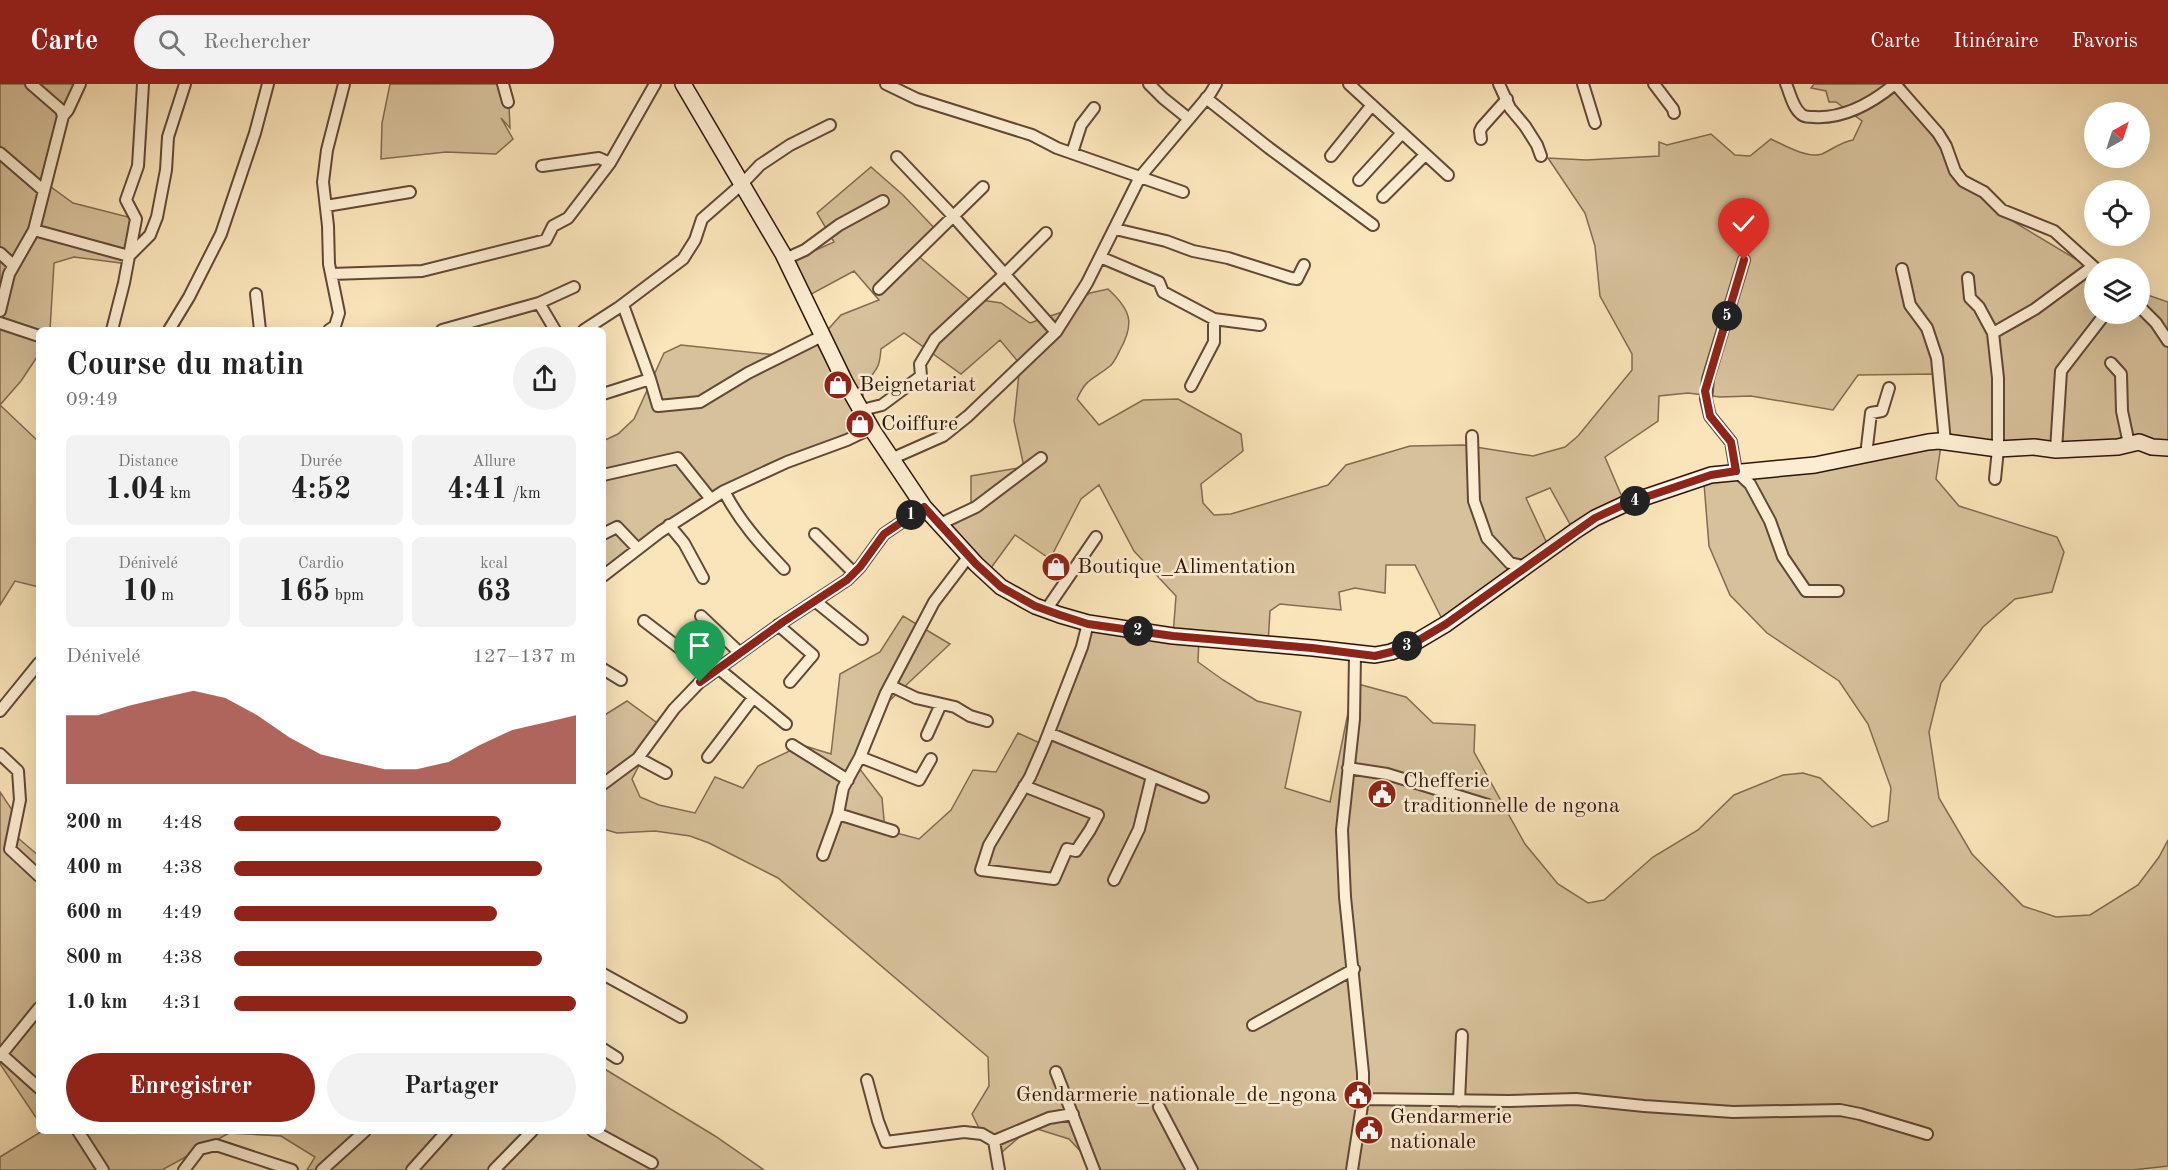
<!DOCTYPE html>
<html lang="fr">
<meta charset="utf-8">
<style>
body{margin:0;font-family:"Old Standard TT",serif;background:#f2f2f2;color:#222;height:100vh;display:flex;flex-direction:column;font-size:22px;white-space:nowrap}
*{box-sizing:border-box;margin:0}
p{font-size:20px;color:#767676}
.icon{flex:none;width:33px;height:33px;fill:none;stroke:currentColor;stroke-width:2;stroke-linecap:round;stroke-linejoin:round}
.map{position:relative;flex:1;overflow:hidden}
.sheet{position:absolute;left:36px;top:243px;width:570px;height:807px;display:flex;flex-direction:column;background:#fff;border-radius:9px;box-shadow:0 6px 24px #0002}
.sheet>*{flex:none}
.needle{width:39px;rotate:39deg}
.tools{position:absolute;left:2084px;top:18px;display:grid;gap:12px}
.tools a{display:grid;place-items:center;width:66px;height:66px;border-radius:50%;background:#fff;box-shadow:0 6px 24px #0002;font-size:30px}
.pin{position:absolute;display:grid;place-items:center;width:51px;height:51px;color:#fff;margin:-62px -26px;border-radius:50% 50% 50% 0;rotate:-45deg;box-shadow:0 0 6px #0007}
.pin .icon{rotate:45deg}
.km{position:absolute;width:30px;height:30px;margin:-15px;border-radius:50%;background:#222;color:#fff;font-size:16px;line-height:30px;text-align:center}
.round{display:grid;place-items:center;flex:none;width:63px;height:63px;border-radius:32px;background:#f2f2f2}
.summary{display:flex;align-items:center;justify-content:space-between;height:102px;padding:0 30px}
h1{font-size:33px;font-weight:800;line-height:45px}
.stats{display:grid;grid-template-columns:repeat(3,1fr);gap:9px;height:102px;padding:6px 30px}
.stats div{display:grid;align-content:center;border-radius:9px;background:#f2f2f2;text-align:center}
.stats b{font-size:30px;font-weight:800}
.stats small{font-size:16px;font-weight:400}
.stats p{font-size:16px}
.chart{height:168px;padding:12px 30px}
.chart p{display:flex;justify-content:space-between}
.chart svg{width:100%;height:108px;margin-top:6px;fill:#8f2418;opacity:.7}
.button{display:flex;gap:12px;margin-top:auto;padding:12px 30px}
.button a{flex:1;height:69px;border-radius:36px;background:#8f2418;color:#fff;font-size:24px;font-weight:800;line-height:69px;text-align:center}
.button a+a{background:#f2f2f2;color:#222}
ul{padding:0 30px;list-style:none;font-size:20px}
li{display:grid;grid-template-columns:96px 72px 1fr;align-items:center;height:45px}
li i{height:15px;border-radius:8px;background:#8f2418}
header{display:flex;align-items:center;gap:36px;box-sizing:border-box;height:84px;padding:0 30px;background:#8f2418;color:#fff}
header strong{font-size:28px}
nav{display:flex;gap:33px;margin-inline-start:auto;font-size:21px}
.search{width:420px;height:54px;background:#f2f2f2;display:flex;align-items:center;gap:15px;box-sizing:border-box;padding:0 21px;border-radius:33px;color:#767676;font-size:22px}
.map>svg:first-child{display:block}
</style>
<header>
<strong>Carte</strong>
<div class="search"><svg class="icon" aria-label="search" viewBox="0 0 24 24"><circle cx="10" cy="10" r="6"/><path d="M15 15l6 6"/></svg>Rechercher</div>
<nav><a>Carte</a><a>Itinéraire</a><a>Favoris</a></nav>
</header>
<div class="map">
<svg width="2168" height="1086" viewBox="0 0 2168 1086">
<rect width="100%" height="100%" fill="#fae4b9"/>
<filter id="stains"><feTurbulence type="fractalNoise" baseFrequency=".00333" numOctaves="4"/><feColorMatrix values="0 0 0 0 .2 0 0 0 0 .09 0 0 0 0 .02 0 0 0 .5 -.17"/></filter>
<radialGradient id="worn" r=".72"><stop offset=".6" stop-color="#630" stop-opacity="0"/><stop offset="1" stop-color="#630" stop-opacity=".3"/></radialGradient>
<!-- green -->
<path fill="#d7c19b" stroke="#826b52" stroke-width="1.5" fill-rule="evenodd" d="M0 0H81L68 26 47 100 73 119 136 135 128 180 74 173 54 179 50 246H39V270L21 297 0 321 39 358V503L15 497 0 521Z
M390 0H508L510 44 501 34 513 55 496 70 446 68 381 75 382 39Z
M1814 0H1904L1952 78 2014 138 2094 186V230H2139V208L2168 218V368L2155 365 1942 355 1936 395 1959 422 2057 453 2064 468 2052 508 2015 515 1983 543 1941 599 1929 648 1939 714 1972 770 2023 822 2056 833 2090 831 2138 801 2159 773 2168 756V1082L2133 1086H1098L1069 1055 1031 1043 1002 1068 985 1056 972 1030 989 1002 988 973 778 794 709 759 690 752 655 747 617 749 603 745V632L627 617 660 641 632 695 640 713 659 721 695 729 715 693 743 704 758 682 802 661 831 670 840 590 880 568 903 532 950 560 886 620 859 684 882 714 885 746 919 755 951 726 973 686 996 688 1018 649 1044 661 1088 539 1173 552 1176 512 1134 467 1099 401 1081 415 1050 475 1015 451 988 488 940 440 971 419V392L1024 383 1014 337 1020 280 1000 256 961 290 904 249 881 265C879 288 876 283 866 300 858 315 867 334 873 347L722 405 603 495V357L618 350 634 335 664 269 681 261 777 271 822 252 841 231 879 216 854 187 804 214 787 179 834 158 817 129 871 83 903 111 939 149 917 171 968 214 1001 219 1030 239 1062 228 1090 209 1108 205C1131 226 1135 239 1120 266 1117 272 1114 279 1110 282 1093 296 1087 293 1077 315L1099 341 1143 316 1178 315 1241 350 1243 367 1201 400 1203 419 1214 431 1231 430 1328 401 1346 381 1410 362 1463 361 1533 372 1565 363 1578 352 1632 286V270L1600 212 1595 162 1585 129 1548 74 1586 76 1659 72V58L1667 61 1711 50 1735 71 1750 72 1771 55C1784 61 1807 75 1822 70 1833 65 1841 58 1853 56L1862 37 1836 18H1829L1826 7 1811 4ZM1936 290 1941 355 1807 380 1703 387 1709 462 1730 511 1767 549 1839 597 1868 640 1891 704 1888 737 1872 743 1820 694 1803 689 1783 691 1734 711 1698 746 1653 773 1604 816 1588 819 1558 800 1525 760 1474 668 1475 641 1433 639 1406 613 1354 599 1330 718 1285 704 1301 628 1257 617 1223 596 1198 578 1199 555 1268 560 1270 527 1280 520 1341 526 1339 508 1355 504 1385 509 1386 481H1415L1444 539 1551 468 1526 414 1550 404 1576 451 1625 420 1605 373 1658 337 1659 312 1688 309 1720 313 1751 312 1833 326 1858 291Z
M0 708 16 732 18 754 39 772V1038L0 980Z
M603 984 715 1052 764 1086H307L315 1073 281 1052 229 1049 162 1086H0V1073L42 1047H603Z"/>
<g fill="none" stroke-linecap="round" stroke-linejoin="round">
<!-- street casing -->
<g stroke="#604936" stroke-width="14">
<path id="street" d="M503 0 508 18
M886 0 917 15 1032 51 1057 64 1140 93 1210 10 1216 0
M1149 0 1163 14 1189 35
M1349 0 1448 91
M1499 0 1510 24 1525 42 1537 61 1541 72
M1583 0 1595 39
M1654 0 1673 25 1674 29
M1786 0C1790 9 1793 24 1801 30 1804 33 1809 33 1814 33 1845 35 1872 19 1895 0
M1895 0 1938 49 1946 62 1955 87 1963 97 1984 108 2002 126 2054 147 2095 184
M1206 14 1269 64 1373 141
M63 32 68 26 80 0
M1481 55 1480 47 1482 43 1507 15
M0 69 43 106
M1072 69 1081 41 1094 24
M1331 72 1372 21
M897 73 953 132 1056 248
M542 82 599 74 610 79
M1359 96 1402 49
M1383 113 1425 71
M326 122 410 108
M1115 145 1166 157 1193 167 1228 174 1291 194 1297 195 1304 181
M34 146 129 172 150 151 157 133 166 86 168 53 185 0
M0 169 13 181
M1100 173 1159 198 1163 208 1214 235 1260 241
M785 175 805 166 839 141 883 117
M1744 176 1708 295 1706 315 1710 332 1731 358 1736 387 1750 400 1770 437 1783 473 1806 507H1838
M1902 185 1910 221 1927 244 1937 274 1945 358
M331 190 422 187 546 156 553 142 568 134 610 79 655 0
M1968 194 1970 214 1979 223 1993 249 1998 294V365L1995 395
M879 205 983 103
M256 210 260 246
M539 219 555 246
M623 221 650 295
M2139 222 2156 239 2168 257
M0 227 9 190 34 146 63 32 61 26 31 0
M0 239 39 252
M112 246 124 199 136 135 126 116 138 82 143 0
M169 246 189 213 221 150 255 49 268 0
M329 246 335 242 339 229 329 180 328 142 323 98 327 66 344 0
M442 246 539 219 574 203
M584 246 618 224 683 175 695 156 702 135 742 100 760 81 790 61 830 41
M1993 249 2035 225 2092 183
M2111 279 2121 290 2122 327 2129 360
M1191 302 1214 258V235
M603 310 650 295 658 322 700 318 748 289 822 252
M862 326 882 321 921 292 920 280 935 255 1005 190 1046 149
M1472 352 1474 417 1487 454 1510 479 1527 483
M2056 366 2061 287 2105 230
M1866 371 1871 329 1882 327 1889 304
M891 375 943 352 968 332 1056 248 1087 199 1140 93 1183 108
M603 391 678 374 710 414
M724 407C739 437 761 461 784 485
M940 440 976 423 1041 374
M669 441 684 459 703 494
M603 450 617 443 638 465
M815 450 854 489
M603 492 660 448 724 407 787 378 847 356 872 344
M815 517 862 555
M1046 526 1096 453
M701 532 740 569
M644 537 712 589
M778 541 813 571 790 598
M603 585 621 596
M719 585 786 640
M891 602 916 614 955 623 970 632 987 637
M0 627 39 579
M1049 649 1203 713
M927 651 941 620
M792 661 848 696
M0 670 18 687 20 716 10 765 39 792
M708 673 753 614
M860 673 919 696 931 675
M638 674 666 689
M1348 684 1387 690 1488 721
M603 700 638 674 674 625 700 598 783 538 847 496 860 483 884 450 924 423
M1024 702 1098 731 1090 746 1076 767 1067 765 1054 795 981 786 989 761 1030 693 1044 661 1082 563 1088 539
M838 730 893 747
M823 771 838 730 843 704 860 673 886 609 934 518 969 472
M1114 796 1139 745 1152 692
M603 890 681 933
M1253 941 1354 885
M603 965 617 974
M0 969 39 1004
M0 972 39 924
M1056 988 1094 1086
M867 996 878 1037 886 1058 964 1048 982 1050 994 1057 999 1086
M1363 1015 1509 1017 1576 1015 1644 1022 1733 1028 1840 1026 1860 1030 1927 1050
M1459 1017 1462 951
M1159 1023 1192 1086
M78 1047 103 1086
M593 1047 652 1079
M994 1057 1049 1034 1073 1030
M184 1086 200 1065 216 1061 292 1086
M322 1086 365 1047
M412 1086 447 1047
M494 1086 532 1047
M1352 1086 1363 1015V989L1345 813 1342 746 1354 635 1355 570"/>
</g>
<!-- secondary casing -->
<g stroke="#2c150a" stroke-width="18">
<path id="secondary" d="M683 0 783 170 845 298 873 347 924 423 976 480 1001 503 1035 522 1060 531 1088 539 1173 552 1313 564 1375 571 1391 568 1414 559 1446 540 1575 447 1595 434 1625 420 1711 391 1815 381 1928 358 1939 357 1998 365 2034 363 2056 366 2118 363 2139 358 2152 363 2168 364"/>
</g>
<!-- street -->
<use href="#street" stroke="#fcedd2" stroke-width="10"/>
<!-- secondary -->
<use href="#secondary" stroke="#fcedd2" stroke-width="15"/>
</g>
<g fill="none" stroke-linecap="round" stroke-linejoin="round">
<!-- route casing -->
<g stroke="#fff" stroke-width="12">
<path id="route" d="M700 598 783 538 847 496 860 483 884 450 924 423 976 480 1001 503 1035 522 1060 531 1088 540 1173 552 1312 564 1375 572 1391 568 1414 559 1446 540 1595 434 1625 420 1711 391 1736 387 1731 358 1710 332 1705 307 1744 176"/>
</g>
<!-- route -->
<use href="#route" stroke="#8f2418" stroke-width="8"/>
</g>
<!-- icons -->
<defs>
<g id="shop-disc" transform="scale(1.5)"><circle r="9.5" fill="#8f2418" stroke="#fcedd2"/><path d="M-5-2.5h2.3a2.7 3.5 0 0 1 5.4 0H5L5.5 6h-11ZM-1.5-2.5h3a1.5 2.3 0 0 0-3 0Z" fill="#fff"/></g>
<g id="civic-disc" transform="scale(1.5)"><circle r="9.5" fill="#8f2418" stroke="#fcedd2"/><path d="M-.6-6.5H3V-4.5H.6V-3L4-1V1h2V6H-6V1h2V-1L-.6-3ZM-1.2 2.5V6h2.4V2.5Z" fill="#fff"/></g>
</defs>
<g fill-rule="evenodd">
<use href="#shop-disc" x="838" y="301"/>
<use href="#shop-disc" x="860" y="340"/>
<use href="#shop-disc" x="1056" y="483"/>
<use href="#civic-disc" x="1382" y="710"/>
<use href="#civic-disc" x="1358" y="1011"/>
<use href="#civic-disc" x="1369" y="1046"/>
</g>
<g text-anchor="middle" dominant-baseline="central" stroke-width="5" stroke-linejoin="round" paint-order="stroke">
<!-- poi labels -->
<g font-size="22" fill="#2c150a" stroke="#fcedd2" text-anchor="start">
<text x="859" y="301">Beignetariat</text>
<text x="881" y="340">Coiffure</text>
<text x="1077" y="483">Boutique_Alimentation</text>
<text x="1403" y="697">Chefferie<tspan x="1403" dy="25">traditionnelle de ngona</tspan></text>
<text x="1337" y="1011" text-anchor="end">Gendarmerie_nationale_de_ngona</text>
<text x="1390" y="1033">Gendarmerie<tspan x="1390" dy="25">nationale</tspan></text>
</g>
</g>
<rect width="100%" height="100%" filter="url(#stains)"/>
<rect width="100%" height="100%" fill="url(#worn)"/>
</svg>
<div class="tools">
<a><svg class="needle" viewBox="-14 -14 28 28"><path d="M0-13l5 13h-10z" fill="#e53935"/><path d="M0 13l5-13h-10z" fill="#767676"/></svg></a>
<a><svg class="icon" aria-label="locate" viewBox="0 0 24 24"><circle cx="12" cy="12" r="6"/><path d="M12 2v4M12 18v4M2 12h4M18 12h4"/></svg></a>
<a><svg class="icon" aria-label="layers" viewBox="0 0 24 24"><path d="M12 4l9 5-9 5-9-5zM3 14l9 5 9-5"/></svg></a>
</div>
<div class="pin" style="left:700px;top:598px;background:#1e9e55"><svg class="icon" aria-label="arrive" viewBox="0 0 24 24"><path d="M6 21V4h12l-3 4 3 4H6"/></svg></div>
<div class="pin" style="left:1744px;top:176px;background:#d93025"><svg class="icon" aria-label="check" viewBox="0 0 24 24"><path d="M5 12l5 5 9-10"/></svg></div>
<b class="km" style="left:911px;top:431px">1</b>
<b class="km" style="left:1138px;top:547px">2</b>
<b class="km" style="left:1407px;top:562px">3</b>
<b class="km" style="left:1635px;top:417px">4</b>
<b class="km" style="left:1727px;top:232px">5</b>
<section class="sheet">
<div class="summary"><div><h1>Course du matin</h1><p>09:49</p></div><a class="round"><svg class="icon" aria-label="share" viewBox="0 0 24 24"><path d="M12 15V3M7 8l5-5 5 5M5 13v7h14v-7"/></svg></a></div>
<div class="stats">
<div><p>Distance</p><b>1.04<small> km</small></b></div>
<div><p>Durée</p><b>4:52</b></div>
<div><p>Allure</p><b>4:41<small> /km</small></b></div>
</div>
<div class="stats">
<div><p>Dénivelé</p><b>10<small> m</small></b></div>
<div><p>Cardio</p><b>165<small> bpm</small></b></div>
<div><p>kcal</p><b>63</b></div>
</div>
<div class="chart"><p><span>Dénivelé</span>127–137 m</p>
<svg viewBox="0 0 160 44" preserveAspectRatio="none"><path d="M0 44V16L10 16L20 12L30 9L40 6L50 9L60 16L70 25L80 32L90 35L100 38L110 38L120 35L130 28L140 22L150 19L160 16V44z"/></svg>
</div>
<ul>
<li><b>200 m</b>4:48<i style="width:78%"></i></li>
<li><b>400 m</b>4:38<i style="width:90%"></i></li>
<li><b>600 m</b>4:49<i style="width:77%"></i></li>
<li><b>800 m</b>4:38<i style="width:90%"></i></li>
<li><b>1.0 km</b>4:31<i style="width:100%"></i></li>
</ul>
<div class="button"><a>Enregistrer</a><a>Partager</a></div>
</section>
</div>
